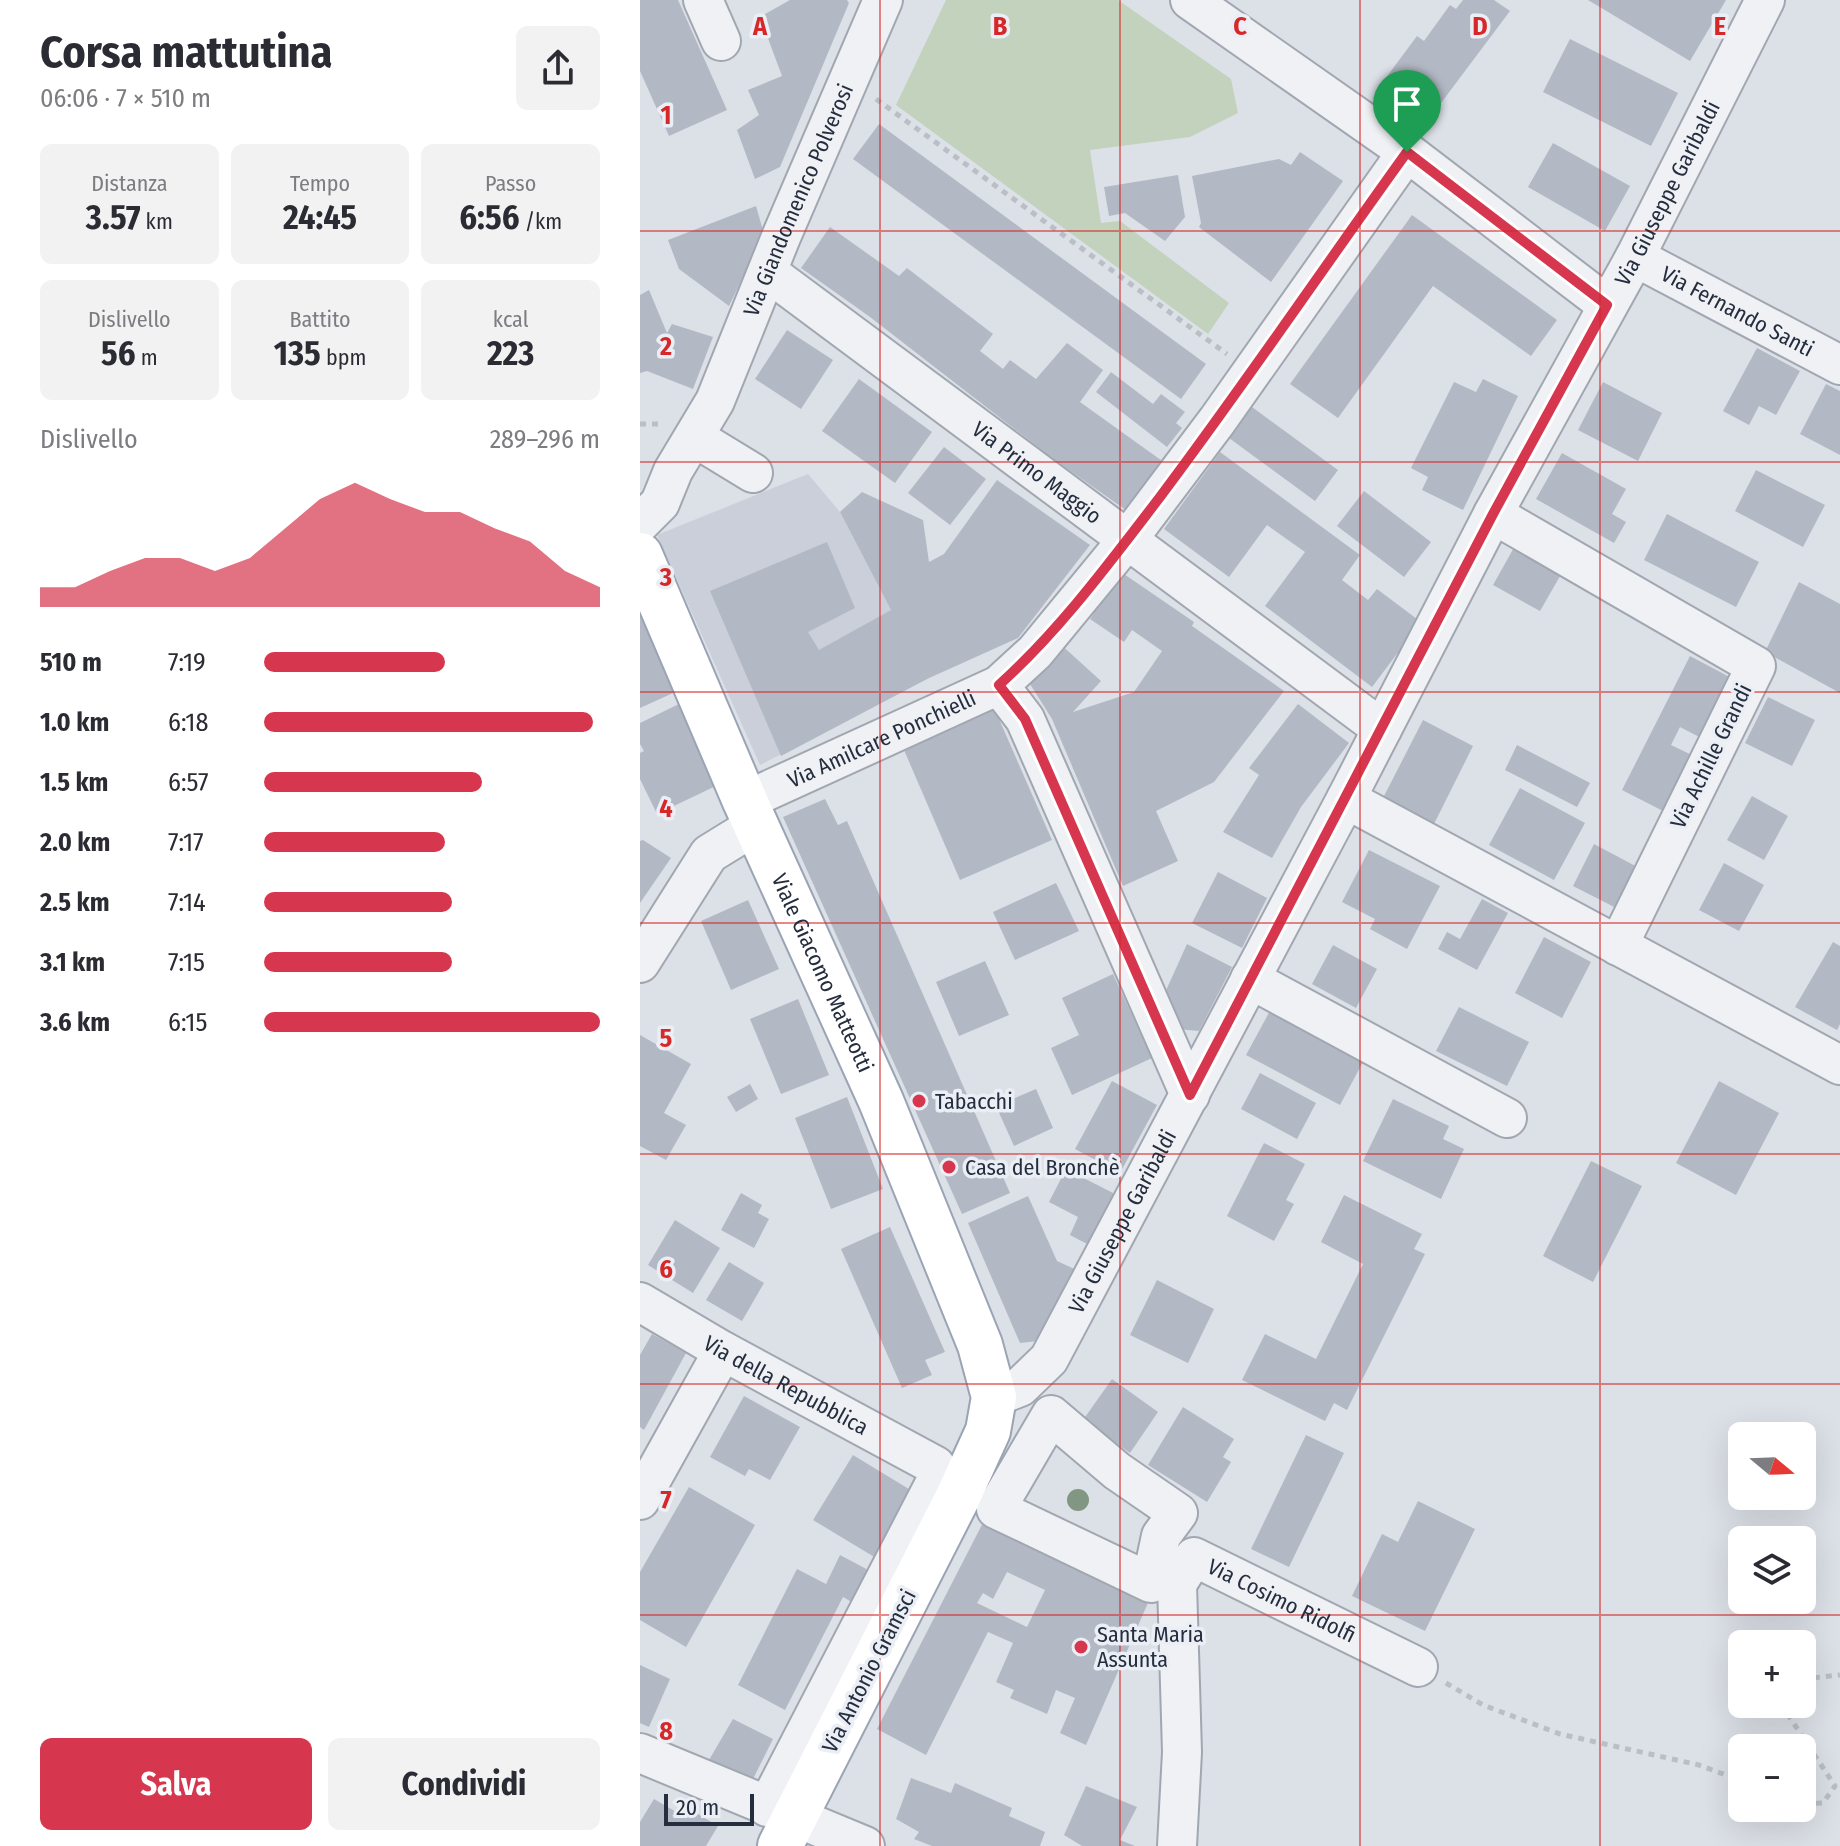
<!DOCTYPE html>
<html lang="it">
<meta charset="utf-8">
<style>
body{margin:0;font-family:"Fira Sans Condensed",sans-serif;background:#f2f2f3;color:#2b2b33;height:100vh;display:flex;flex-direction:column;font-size:30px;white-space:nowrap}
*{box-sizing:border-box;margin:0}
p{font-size:26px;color:#7c7c81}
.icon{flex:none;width:44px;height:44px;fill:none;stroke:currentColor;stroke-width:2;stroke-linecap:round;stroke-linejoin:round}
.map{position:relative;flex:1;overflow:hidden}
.details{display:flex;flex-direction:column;background:#fff;width:640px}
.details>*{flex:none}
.needle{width:52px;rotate:109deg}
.fabs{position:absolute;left:1088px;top:1422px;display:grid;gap:16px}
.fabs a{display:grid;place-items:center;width:88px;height:88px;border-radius:12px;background:#fff;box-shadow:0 8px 32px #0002;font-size:40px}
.scale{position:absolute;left:24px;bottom:20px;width:90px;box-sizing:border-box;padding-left:8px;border:4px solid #252e3e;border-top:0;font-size:22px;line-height:28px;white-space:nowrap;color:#252e3e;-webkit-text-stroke:6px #ebeff5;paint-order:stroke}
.pin{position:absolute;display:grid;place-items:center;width:68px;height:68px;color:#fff;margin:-82px -34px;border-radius:50% 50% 50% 0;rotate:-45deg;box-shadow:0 0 8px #0007}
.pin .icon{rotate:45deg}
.round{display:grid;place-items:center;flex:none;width:84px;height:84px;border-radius:12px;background:#f2f2f3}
.overview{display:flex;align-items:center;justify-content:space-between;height:136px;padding:0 40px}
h1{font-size:44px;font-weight:700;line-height:60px}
.figures{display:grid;grid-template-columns:repeat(3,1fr);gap:12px;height:136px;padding:8px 40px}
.figures div{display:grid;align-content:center;border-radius:12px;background:#f2f2f3;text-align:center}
.figures b{font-size:34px;font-weight:700}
.figures small{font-size:22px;font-weight:400}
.figures p{font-size:22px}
.chart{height:224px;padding:16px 40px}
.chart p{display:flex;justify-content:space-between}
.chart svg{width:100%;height:144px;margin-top:8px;fill:#d6374e;opacity:.7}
.primary-button{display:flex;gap:16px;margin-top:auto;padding:16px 40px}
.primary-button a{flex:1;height:92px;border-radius:12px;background:#d6374e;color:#fff;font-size:32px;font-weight:700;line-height:92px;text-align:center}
.primary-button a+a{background:#f2f2f3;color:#2b2b33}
ul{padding:0 40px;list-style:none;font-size:26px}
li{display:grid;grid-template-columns:128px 96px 1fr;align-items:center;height:60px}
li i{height:20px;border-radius:10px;background:#d6374e}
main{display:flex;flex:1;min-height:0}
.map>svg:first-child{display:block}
</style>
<main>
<section class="details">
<div class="overview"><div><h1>Corsa mattutina</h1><p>06:06 · 7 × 510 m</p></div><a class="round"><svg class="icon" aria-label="share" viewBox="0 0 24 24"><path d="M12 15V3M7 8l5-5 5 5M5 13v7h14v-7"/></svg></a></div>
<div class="figures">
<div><p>Distanza</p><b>3.57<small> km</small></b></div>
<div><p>Tempo</p><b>24:45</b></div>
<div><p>Passo</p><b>6:56<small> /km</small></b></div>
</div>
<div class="figures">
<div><p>Dislivello</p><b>56<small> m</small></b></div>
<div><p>Battito</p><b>135<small> bpm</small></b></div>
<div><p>kcal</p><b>223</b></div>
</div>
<div class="chart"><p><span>Dislivello</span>289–296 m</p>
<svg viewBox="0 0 160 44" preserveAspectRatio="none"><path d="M0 44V38L10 38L20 33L30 29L40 29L50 33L60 29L70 20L80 11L90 6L100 11L110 15L120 15L130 20L140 24L150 33L160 38V44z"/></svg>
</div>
<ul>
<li><b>510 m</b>7:19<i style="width:54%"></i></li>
<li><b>1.0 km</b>6:18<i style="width:98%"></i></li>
<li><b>1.5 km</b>6:57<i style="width:65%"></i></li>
<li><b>2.0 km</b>7:17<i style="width:54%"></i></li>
<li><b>2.5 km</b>7:14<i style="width:56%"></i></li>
<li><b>3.1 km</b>7:15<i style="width:56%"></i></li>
<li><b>3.6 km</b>6:15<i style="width:100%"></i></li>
</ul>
<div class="primary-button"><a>Salva</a><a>Condividi</a></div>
</section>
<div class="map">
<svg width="1200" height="1846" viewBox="0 0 1200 1846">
<rect width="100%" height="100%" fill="#dce0e7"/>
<!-- built -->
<path fill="#cacfd9" d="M168 474 200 512 287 679 120 765 17 535Z"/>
<!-- green -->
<path fill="#c2d2bc" d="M306 0H478L591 79 598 113 550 137 450 150 461 223 480 221 589 303 568 334 256 105Z"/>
<!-- building -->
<path fill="#b3b9c4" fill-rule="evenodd" d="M0 0H38L87 110 29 136 0 71Z
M150 0H207L209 3 140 167 115 179 97 130 119 115 108 90 142 76 120 17Z
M823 0H854L870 11 795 111 748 75 777 36 784 41 810 5 816 9Z
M948 0H1086L1050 61Z
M930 39 1038 93 1011 146 903 92Z
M239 124 566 364 541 399 213 159Z
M913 143 990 186 965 231 888 187Z
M660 152 703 181 631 282 559 227 561 223 552 176 639 159 651 165Z
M538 175 545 217 525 241 485 213 469 216 464 187Z
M116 206 124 234 89 306 39 269 28 240Z
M772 215 917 320 891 356 793 286 698 418 650 384Z
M190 227 259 276 267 268 353 334 340 351 363 369 370 360 396 379 427 343 463 370 440 402 525 463 490 513 412 458 230 317 161 268Z
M9 290 27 333 32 324 73 337 53 389 7 371 0 373V295Z
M147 330 193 360 161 409 115 379Z
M1117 348 1160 371 1136 415 1119 406 1109 425 1083 411Z
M471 372 513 404 521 394 545 412 536 423 542 428 527 447 456 392Z
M219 379 292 432 255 483 182 431Z
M843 379 878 396 823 510 782 490 788 477 771 468 814 382 836 392Z
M963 382 1022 413 998 461 938 430Z
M1186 384 1200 391V455L1160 434Z
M612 407 698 470 675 501 589 438Z
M304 447 346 479 310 525 268 493Z
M580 452 720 555 702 580 728 600 737 589 781 622 732 687 625 606 665 552 627 525 589 577 524 529Z
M922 453 986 489 972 514 986 522 974 543 896 499Z
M1116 470 1185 505 1163 547 1095 511Z
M357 480 450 545 378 638 287 679 141 756 70 591 187 542 215 608 168 632 179 650 251 610 200 512 222 492 283 520 289 562 304 554Z
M724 491 791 542 764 577 697 526Z
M1027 514 1119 562 1096 607 1004 560Z
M876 544 923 571 900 611 853 585Z
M481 572 554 622 552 626 644 691 574 782 516 811 538 861 483 886 412 719 385 676 418 642 461 681 433 712 494 692 522 651 492 630 484 642 450 619Z
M0 581 44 688 0 708Z
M1159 582 1200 604V693L1125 652Z
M1050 656 1097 681 1067 741 1040 727 1031 745 1054 756 1025 812 982 790Z
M1128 697 1175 720 1152 766 1105 743Z
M41 703 80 784 17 814 0 779V753L4 751 0 744V723Z
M352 703 412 840 320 880 261 743Z
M658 704 709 743 661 807 632 858 583 832 619 775 609 768Z
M783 720 833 746 793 826 742 800Z
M877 745 950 783 937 807 865 770Z
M880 788 945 823 914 880 849 845Z
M1112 796 1148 816 1124 860 1087 840Z
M185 799 198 825 207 821 370 1193 322 1214 143 817Z
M3 840 31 858 0 903V841Z
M954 844 1001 869 980 910 933 886Z
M729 850 800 886 767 949 730 929 735 919 702 902Z
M1084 863 1124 885 1099 931 1059 910Z
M578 872 627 898 602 948 552 923Z
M416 883 439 931 375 960 353 912Z
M842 899 868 913 837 970 798 949 807 932 820 939Z
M108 900 139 969 91 990 61 921Z
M904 937 951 962 922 1018 875 993Z
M1193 942 1200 946V1024L1197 1030 1155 1007Z
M547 944 592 967 559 1031 536 1029 523 997Z
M693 945 737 969 716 1008 672 984Z
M345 961 369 1015 319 1036 296 982Z
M473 974 512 1058 432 1095 411 1048 439 1035 422 998Z
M158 999 189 1075 141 1094 110 1019Z
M819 1007 889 1042 867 1086 796 1051Z
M631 1009 724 1060 700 1105 606 1055Z
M0 1035 51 1064 24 1113 46 1125 26 1160 0 1146Z
M620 1073 676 1103 657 1139 601 1109Z
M472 1081 517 1105 480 1173 435 1149Z
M1079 1081 1139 1113 1096 1195 1036 1163Z
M110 1084 118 1099 96 1112 87 1097Z
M396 1089 413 1128 374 1146 356 1106Z
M207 1097 243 1189 191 1209 155 1118Z
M753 1099 809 1126 803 1139 824 1149 801 1199 723 1161Z
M624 1143 665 1164 646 1200 654 1204 634 1241 587 1216Z
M951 1161 1002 1186 953 1282 903 1256Z
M426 1169 475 1194 449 1245 430 1235 438 1217 409 1202Z
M101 1193 122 1205 118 1213 129 1219 114 1248 81 1230Z
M704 1195 782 1234 774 1249 785 1254 707 1410 694 1403 685 1421 602 1380 625 1334 676 1359 723 1264 681 1242Z
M388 1196 417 1261 441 1272 407 1340 380 1343 328 1223Z
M35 1220 80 1248 53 1293 8 1265Z
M250 1227 305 1352 285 1360 292 1375 262 1388 201 1249Z
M89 1262 124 1283 102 1321 66 1300Z
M517 1280 574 1309 548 1363 490 1335Z
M12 1334 46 1353 4 1430 0 1427V1355Z
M472 1379 518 1412 490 1453 443 1420Z
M104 1396 160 1427 130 1480 109 1469 105 1476 70 1457Z
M543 1407 594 1439 583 1457 591 1462 567 1502 508 1465Z
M666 1435 704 1453 649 1567 611 1549Z
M213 1455 282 1497 236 1558 173 1520Z
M49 1487 115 1525 46 1647 0 1620V1572Z
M778 1501 835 1529 785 1631 712 1596 742 1534 758 1542Z
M349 1511 514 1589 446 1745 420 1733 435 1698 416 1690 407 1714 370 1698 374 1690 356 1682 373 1643 348 1632 286 1755 237 1729ZM367 1572 405 1590 387 1627 337 1603 343 1593 353 1599Z
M200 1555 232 1572 215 1604 203 1597 145 1710 98 1685 157 1569 186 1584Z
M0 1665 30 1679 9 1727 0 1723Z
M93 1719 133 1739 111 1783 69 1760Z
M271 1778 311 1793 315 1783 372 1808 369 1816 405 1832 400 1846H292L274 1839 279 1832 256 1819Z
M446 1786 497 1807 480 1840 495 1846H442L424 1835Z
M14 1799 38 1813 43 1805 78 1826 66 1846H0V1822Z"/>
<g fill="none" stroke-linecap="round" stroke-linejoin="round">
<!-- minor casing -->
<g stroke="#a1a7b1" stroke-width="42">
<g id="minor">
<path d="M63 0 81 41"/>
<path d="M550 0 767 152 967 305"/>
<path id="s1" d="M995 257 1200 365"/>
<path id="s2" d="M129 273 742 729"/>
<path d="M54 437 113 473"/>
<path d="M853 514 1116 666 978 946"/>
<path id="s3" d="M0 523 20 503 33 471 75 401 141 237 243 0"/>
<path d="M359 685 385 719 550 1095"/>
<path d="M706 799 1200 1065"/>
<path id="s4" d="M105 801 359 685 395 652 488 539 577 421 767 152"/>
<path d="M0 963 69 854 116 825"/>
<path d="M610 979 867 1118"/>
<path id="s5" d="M0 1302 83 1351 296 1466 295 1483 127 1807"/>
<path id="s6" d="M354 1397 380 1387 409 1359 706 799 853 514 995 257 1125 0"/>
<path d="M411 1415 477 1471 538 1513 521 1536 511 1583 356 1509Z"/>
<path d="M0 1500 83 1351"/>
<path d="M0 1753 225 1846"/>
<path id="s7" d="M537 1846 542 1752 537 1584 554 1557 778 1667"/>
</g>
</g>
<!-- major casing -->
<g stroke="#9ba4b4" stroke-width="48">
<g id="major">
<path id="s8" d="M0 555 105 801 241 1101 340 1345 354 1397 348 1431 318 1497 140 1846"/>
</g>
</g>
<!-- path -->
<path stroke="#babec5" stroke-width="5" stroke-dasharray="6 6" stroke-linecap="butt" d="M236 99 587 354
M0 424H22
M1162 1679 1200 1675
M806 1683 843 1705 920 1734 1059 1765 1102 1781
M1141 1704 1195 1786 1183 1803 1162 1804"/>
<!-- minor -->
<use href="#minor" stroke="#eff1f5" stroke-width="38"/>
<!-- major -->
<use href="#major" stroke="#fff" stroke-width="44"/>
</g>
<!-- trees -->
<circle fill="#829783" cx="438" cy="1500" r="11"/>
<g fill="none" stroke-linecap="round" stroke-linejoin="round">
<!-- route casing -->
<g stroke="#fff" stroke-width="16">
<path id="route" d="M767 152 967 305 853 514 550 1095 385 719 359 685C420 630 470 562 520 497 605 384 684 267 767 152Z"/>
</g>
<!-- route -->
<use href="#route" stroke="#d6374e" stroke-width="10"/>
</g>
<!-- grid -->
<path fill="none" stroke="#d62828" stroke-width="2" stroke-opacity="0.55" d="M240 0V1846M480 0V1846M720 0V1846M960 0V1846M0 231H1200M0 462H1200M0 692H1200M0 923H1200M0 1154H1200M0 1384H1200M0 1615H1200"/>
<!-- markers -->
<g fill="#d6374e" stroke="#ebeff5" stroke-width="3">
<circle cx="279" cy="1101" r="8"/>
<circle cx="309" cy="1167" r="8"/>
<circle cx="441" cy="1647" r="8"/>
</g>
<g text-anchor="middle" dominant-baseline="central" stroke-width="7" stroke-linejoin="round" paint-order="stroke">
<!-- street labels -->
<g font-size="22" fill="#252e3e" stroke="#ebeff5">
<text stroke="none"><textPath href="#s6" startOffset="1388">Via Giuseppe Garibaldi</textPath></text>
<text stroke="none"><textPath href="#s3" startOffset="362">Via Giandomenico Polverosi</textPath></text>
<text stroke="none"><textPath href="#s1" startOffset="116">Via Fernando Santi</textPath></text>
<text stroke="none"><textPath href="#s2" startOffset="334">Via Primo Maggio</textPath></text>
<text stroke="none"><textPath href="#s4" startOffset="150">Via Amilcare Ponchielli</textPath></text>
<text transform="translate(1071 756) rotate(-64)">Via Achille Grandi</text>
<text stroke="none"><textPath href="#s8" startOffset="456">Viale Giacomo Matteotti</textPath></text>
<text stroke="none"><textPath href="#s6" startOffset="224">Via Giuseppe Garibaldi</textPath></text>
<text stroke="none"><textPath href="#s5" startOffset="168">Via della Repubblica</textPath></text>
<text stroke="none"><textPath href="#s7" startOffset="392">Via Cosimo Ridolfi</textPath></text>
<text transform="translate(229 1671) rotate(-63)">Via Antonio Gramsci</text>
</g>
<!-- poi labels -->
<g font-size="22" fill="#252e3e" stroke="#ebeff5" text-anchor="start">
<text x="295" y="1101">Tabacchi</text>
<text x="325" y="1167">Casa del Bronchè</text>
<text x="457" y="1634">Santa Maria<tspan x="457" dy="25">Assunta</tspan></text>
</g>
</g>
<g font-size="26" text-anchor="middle" font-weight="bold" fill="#d62828" stroke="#ebeff5" stroke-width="7" stroke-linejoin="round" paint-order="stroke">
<text x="120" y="35">A</text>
<text x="360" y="35">B</text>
<text x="600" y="35">C</text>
<text x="840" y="35">D</text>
<text x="1080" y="35">E</text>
<text x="26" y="124">1</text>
<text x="26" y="355">2</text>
<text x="26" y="586">3</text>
<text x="26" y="817">4</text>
<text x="26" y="1047">5</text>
<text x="26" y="1278">6</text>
<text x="26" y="1509">7</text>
<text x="26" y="1740">8</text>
</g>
</svg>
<div class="fabs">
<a><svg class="needle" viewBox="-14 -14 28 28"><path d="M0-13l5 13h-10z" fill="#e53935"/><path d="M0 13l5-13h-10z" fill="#7c7c81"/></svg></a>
<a><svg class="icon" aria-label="layers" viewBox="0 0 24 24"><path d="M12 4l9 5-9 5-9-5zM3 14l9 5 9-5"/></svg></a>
<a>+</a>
<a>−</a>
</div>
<div class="scale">20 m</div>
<div class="pin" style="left:767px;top:152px;background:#1e9e55"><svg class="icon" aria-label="arrive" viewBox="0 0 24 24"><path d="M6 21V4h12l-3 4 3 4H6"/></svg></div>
</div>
</main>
